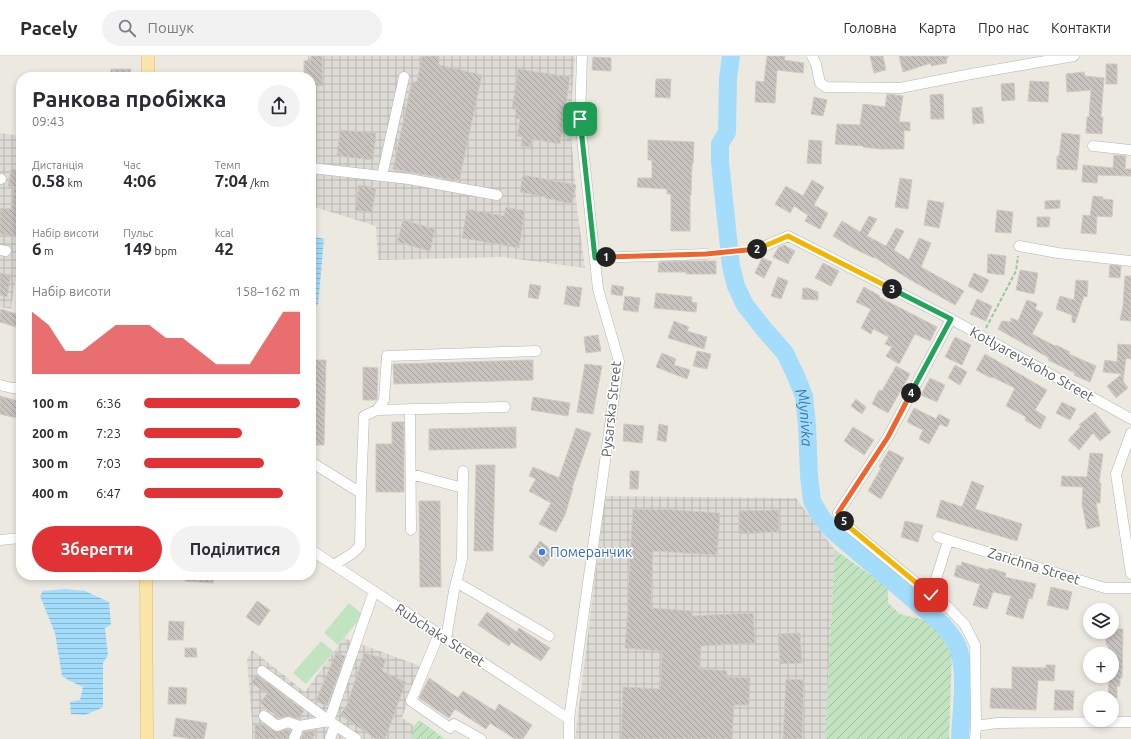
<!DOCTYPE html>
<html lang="uk">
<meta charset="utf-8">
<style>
body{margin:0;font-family:Ubuntu,sans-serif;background:#f2f2f3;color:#2b2b33;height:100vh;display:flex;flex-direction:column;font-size:15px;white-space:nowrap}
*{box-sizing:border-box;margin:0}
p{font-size:13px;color:#7c7c81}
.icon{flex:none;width:22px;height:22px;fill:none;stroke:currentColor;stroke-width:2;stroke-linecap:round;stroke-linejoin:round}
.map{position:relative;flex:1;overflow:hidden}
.sheet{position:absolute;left:16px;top:16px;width:300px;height:508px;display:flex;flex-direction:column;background:#fff;border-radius:16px;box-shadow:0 2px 6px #0003}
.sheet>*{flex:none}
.fabs{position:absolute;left:1083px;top:547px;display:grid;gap:8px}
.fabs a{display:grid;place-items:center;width:36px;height:36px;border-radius:50%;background:#fff;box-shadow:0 2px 6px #0003;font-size:20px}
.pin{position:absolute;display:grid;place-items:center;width:34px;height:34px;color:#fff;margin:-17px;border-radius:8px;box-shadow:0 2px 6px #0006}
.km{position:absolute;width:20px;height:20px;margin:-10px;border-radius:50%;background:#222;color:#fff;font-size:11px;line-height:20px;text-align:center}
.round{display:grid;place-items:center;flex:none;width:42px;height:42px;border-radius:21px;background:#f2f2f3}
.headline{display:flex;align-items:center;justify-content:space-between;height:68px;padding:0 16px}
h1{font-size:22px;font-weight:700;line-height:30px}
.stats{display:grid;grid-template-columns:repeat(3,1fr);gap:6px;height:68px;padding:4px 16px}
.stats div{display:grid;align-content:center}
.stats b{font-size:17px;font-weight:700}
.stats small{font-size:11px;font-weight:400}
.stats p{font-size:11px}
.chart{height:112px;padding:8px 16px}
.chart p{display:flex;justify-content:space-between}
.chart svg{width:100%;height:72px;margin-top:4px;fill:#e13235;opacity:.7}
.primary-button{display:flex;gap:8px;margin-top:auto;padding:8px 16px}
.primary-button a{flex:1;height:46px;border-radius:24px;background:#e13235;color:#fff;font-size:16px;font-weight:700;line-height:46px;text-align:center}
.primary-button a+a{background:#f2f2f3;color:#2b2b33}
ul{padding:0 16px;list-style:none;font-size:13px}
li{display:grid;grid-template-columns:64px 48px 1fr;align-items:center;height:30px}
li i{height:10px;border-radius:5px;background:#e13235}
header{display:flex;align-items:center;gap:24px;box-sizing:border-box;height:56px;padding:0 20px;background:#fff;border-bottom:1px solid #e1e1e2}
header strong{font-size:19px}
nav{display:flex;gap:22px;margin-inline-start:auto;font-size:14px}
.search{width:280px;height:36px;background:#f2f2f3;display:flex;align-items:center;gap:10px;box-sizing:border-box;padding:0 14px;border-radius:22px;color:#7c7c81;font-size:15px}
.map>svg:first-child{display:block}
</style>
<header>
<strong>Pacely</strong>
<div class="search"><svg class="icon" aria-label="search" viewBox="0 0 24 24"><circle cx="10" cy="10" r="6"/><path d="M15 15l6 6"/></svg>Пошук</div>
<nav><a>Головна</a><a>Карта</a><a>Про нас</a><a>Контакти</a></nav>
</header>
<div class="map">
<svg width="1131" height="683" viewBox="0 0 1131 683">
<defs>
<pattern id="industrial-grid" width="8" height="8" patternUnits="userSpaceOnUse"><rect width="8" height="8" fill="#dedbd6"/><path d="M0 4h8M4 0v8" fill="none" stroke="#b7b5b1"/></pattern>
<pattern id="garden-furrows" width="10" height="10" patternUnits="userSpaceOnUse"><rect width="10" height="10" fill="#c2e3bf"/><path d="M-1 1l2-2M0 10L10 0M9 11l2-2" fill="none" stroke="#a1bb9f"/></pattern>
<pattern id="water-rules" width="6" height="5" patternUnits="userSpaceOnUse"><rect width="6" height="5" fill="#a3ddfb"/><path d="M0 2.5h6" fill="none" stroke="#88b6cf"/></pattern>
<pattern id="building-back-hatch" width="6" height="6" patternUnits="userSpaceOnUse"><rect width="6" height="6" fill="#c8c3bf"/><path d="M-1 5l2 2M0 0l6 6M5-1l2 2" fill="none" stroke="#a5a29f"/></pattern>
</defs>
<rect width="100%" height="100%" fill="#ece9e1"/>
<!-- industrial -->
<path fill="url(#industrial-grid)" d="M308 0H575L570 66 577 152 585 212 503 201 378 204 376 170 311 150V21H306Z
M0 77 21 80V220H16L11 253 0 251Z
M605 440 796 442 835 494 825 683H575Z
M344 582 420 610 402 662 414 670 411 683H252V666L247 604 252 594 305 636Z"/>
<!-- garden -->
<path fill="url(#garden-furrows)" d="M835 494 888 531V547L900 558 932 566 946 579 952 596 949 683H825Z
M419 664 445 683H411L414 670Z"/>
<!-- pitch -->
<path fill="#c2e3bf" d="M349 547 363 559 338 589 324 577Z
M321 585 334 596 306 628 293 617Z"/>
<!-- water -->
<path fill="url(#water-rules)" d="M311 180 324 183 318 249 311 248Z
M65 533 85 535 109 546 111 569 105 572 108 599 103 607V651L97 654 85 659 71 658 70 646 80 644 83 631 70 625 62 620 55 577 40 540 43 535Z"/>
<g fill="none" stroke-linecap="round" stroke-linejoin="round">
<!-- river -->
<path stroke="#a3ddfb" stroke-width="18" id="s1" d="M731 0 728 22 727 76 720 88V106L731 210 736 230 745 249 764 273 785 297 795 318 804 340 807 369 809 420 812 445 821 461 832 474 943 569C947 575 954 582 957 589 968 616 961 655 960 683"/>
</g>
<!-- building -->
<path fill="url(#building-back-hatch)" stroke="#d1cac0" d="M311 0H322L323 30H311V21H304V5L311 4Z
M422 0H439V9L482 19 459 125 393 113 412 25 417 26Z
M767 0H785L784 4 804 7 803 17 777 14 775 47 755 46 756 25 764 26Z
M870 0H883L886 14 874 17Z
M899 0H948V2L946 3 947 7 931 10V7L903 16Z
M593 1 611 2V15L592 14Z
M1106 8H1117V28H1106Z
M111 13H131L130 21H110Z
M518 13 570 21 560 88 532 83 531 91 521 90 522 81 517 80 520 63 515 62 516 53H512Z
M1084 16 1085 20 1104 22 1101 61H1103L1102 78 1086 77 1087 61H1089L1091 34 1067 36 1066 18Z
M656 23H671L670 42 655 41Z
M1030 25 1049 26 1048 46 1028 45Z
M1014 27 1015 44 1002 45 1001 28Z
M887 38 903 40 899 66H910V75L904 74V93H880L863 91V90L835 88 837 68 860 69 863 48 885 51Z
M943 38 944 63H931L930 39Z
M814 41 827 44 823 60 811 58Z
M982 51 984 67 973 68 972 52Z
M340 74 376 77 373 104 337 100Z
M1062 77 1080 79 1077 114 1057 113V100H1059Z
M648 84 694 86 693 108H692L691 139H690V175H671V138H667V133L637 131 638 122H652V104H648Z
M809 84 822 85 821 108 807 107Z
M1114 99 1126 100 1125 113H1131V120L1098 119 1097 127 1082 126 1083 109 1113 112Z
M11 113 21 114V182L0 178V152L11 153 14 131 8 130Z
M523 119 576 129 572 148 545 142V141L520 136Z
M900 122 912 124 908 153 895 151Z
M812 124 824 131 814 149 828 157 820 173 805 165 808 159 794 150 790 157 775 148 786 130 803 140Z
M359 129 376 132 372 157 355 154Z
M1093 140 1103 141 1102 143 1113 144 1112 161 1096 160H1097L1096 178 1081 177 1083 159 1090 160Z
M928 144 944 147 939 172 924 169Z
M1060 144V152L1045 153V145Z
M506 151 525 155 519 192 462 182 467 153 504 160Z
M997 154 1013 156 1011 177 995 176Z
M869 160 877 163 867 180 886 190 896 172 904 175 894 194 909 204 919 182 931 187 921 211 964 235 955 249 909 223 874 201V202L857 194 833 180 842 165 860 176Z
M1037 161H1050L1049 171H1037Z
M403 164 435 173 430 195 397 186Z
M784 189 795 195 788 208 773 201 778 192Z
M988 198 1006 200 1004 219 987 217Z
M762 202 772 206 764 222 755 217Z
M684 205H716V218H686V216H658L659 206Z
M823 207 839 215 831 230 815 222Z
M1110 209 1121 210 1120 222 1109 221Z
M1020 214 1038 217 1034 238 1016 234Z
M0 217 11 219 7 241 0 239Z
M974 217 989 224 982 237 968 230Z
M1125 220H1131V265L1120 264 1123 250Z
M778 221 788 225 781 243 771 240Z
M1076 224 1088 225 1087 241 1084 240 1075 267 1072 266V259L1056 253 1060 240 1074 244Z
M530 228 541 230 538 243 528 241Z
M612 229 624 231 622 240 611 238Z
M567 230 582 232 579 251 564 248Z
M864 231 880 240 879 241 937 271 930 285 915 278 899 308 886 300 892 291 885 288 889 281 873 273 871 278 861 272 871 253 856 246Z
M803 232H808L818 236V244L802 243Z
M656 237 692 241V246L697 247 696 256 654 252Z
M625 240 640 242 638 256 623 254Z
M977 243 992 250 986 265 970 258Z
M1027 244 1037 248 1035 253 1043 257 1032 278 1055 290 1056 289 1070 296 1069 298 1096 310 1090 326 1074 319 1075 317 1048 304 1049 302 998 273 1002 265 1011 266V262L1018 265Z
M1 253 20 259 16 271 0 266V258Z
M674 265 689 271 687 275 707 281 704 293 668 282Z
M598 279 601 295 586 297 584 281Z
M955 281 971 289 962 309 945 301Z
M1118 288 1131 289V303L1126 302 1123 325 1128 332 1116 342 1107 330 1122 318 1103 316 1105 304 1117 306Z
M697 295 711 298 707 313 693 310Z
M662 297 676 303 674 309 690 314 687 323 656 311Z
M985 298 1047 334 1035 354 1046 361 1040 373 1025 364 1026 361 1006 350 1015 332 992 321 991 322 976 314Z
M311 304H326L324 389H311Z
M533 304V324L394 328 393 308Z
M585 308 602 310 593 358 577 356Z
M955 309 967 316 960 329 948 322Z
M896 310 910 318 888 357 872 348 879 334 882 335Z
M363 311 378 312 377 343 376 344H363Z
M930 322 945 329 937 346 921 339Z
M0 340 21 346V363L0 358Z
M533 341 570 347 568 360 531 354Z
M856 343 866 351 862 358 851 350Z
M1062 346 1076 353 1070 364 1056 357Z
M914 352 936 363 939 358 950 364 947 371 940 368 929 388 919 383 923 374 907 366Z
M1095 356 1111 376 1100 385 1093 377 1079 394 1068 384 1081 370 1079 369Z
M392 366H404V436H376V388H392Z
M624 368 644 370 642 387 623 385Z
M659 368 668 370 666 386 657 384Z
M516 371V392L429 394V373Z
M853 371 874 384 864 399 844 385Z
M576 372 591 377 572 432H573L565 459 556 476 539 468 551 447 529 435 536 423 529 420 533 411 559 422Z
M889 394 904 402 881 443 868 435 881 412 879 411Z
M1090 397 1103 398 1099 427H1101L1100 447H1096L1100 470 1087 473 1082 448 1083 431 1061 430 1062 420 1087 421Z
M476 409H495L493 495H474Z
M630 415H639L638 433H630Z
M972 425 984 430 975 453 1022 468 1017 485 936 461 941 444 962 451Z
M419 445H440L441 531H420Z
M633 453 658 454V453L720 457 717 499 653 495 651 552 692 555V560L753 557 755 587 701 590 699 613 727 615V621L750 622 749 649H734L732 683H621L623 631 660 633 662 595 625 592 628 549V534Z
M779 454V476L739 478V455Z
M905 465 923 469 918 486 901 481Z
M540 485 554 496 543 511 529 501Z
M962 506 988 514 989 512 1006 517 1005 521 1036 528 1032 543 1029 542 1023 563 1006 558 1011 540 993 536 987 553 973 549 980 528 954 520 957 509 961 510Z
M186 519H214L213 527 185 525Z
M1051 531 1072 536 1068 554 1047 549Z
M257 545 270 554 259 570 246 561Z
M487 556 517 576 519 572 550 592 541 605 511 586 509 590 478 569Z
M169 565 184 566 183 584H168Z
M1112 573H1123L1122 622H1120V630H1117V642H1108L1109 620H1112V598H1108V589H1106V576H1112Z
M800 577 802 607 780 608 778 578Z
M185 592H196L197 601H185Z
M336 597 345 600 327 650 316 645Z
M364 597 386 603 382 615 406 626 385 683H376L340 659 347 649Z
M1046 609H1055L1054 625 1038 624 1036 654 990 652 991 632 1012 633V611L1046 612Z
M257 619 304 655 298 663 290 660H286L279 662 260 647 267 638 251 626Z
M429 622 458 642 463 635 495 655 499 648 532 669 523 683H515L490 667 486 673 455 653 449 662 419 642Z
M786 623 804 624 802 683H783Z
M169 631 187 632 186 648H168Z
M1055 634 1074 635 1073 654H1054Z
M176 662 207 667 204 683H192L173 680Z
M255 669H265L276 676 288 673 291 674 288 683H255Z
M315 674H316L313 683H301L304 676Z"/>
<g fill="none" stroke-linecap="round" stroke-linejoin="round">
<!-- minor casing -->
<g stroke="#b2b5b9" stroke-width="11">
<path id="minor" d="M812 0 816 8 820 27 826 31 900 32 971 18 1074 0
M1093 90 1131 94
M311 112 409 123 497 139
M382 120 404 21
M0 123H1
M1019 190 1058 197 1131 205
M760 192 788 180 951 263 1131 363
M0 194 6 195
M595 202 706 198
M951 263 888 381 838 457 847 470 931 539 948 551 965 569 975 589 976 670
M0 329 12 332H21
M410 353 411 474
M377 354 384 344 387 300 536 295
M1131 377 1116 418 1131 518
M311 406 361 437 360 490 353 497 334 509
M411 418 463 432
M361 437 364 360 377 354 505 351
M938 481 1105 532H1131
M0 484 21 482
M311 494 569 663
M456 526 549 580
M931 539 948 485
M439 578 411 645 450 672 454 668 481 683
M446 583 454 535 462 503 463 415
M262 615 329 665
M264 660 277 670 288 666 299 670
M294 683 299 670 329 665
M330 683 335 669
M356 683 329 665 374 535
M569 683V663L619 305 598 233 580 63 582 0
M975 683 976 670 997 667 1131 666"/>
</g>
<!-- major casing -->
<g stroke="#ebb65c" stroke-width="13">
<path id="major" d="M148 0V21
M146 519 147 683"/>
</g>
<!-- path -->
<path stroke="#99c6a2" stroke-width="2" stroke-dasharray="4 2" stroke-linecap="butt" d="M715 197 750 193
M986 272 1016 215 1018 200"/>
<!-- minor -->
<use href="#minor" stroke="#fff" stroke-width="10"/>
<!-- major -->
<use href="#major" stroke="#fbe6a7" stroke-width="12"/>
</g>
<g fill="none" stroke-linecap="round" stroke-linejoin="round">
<!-- split-1 casing -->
<g stroke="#fff" stroke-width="8">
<path id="split-1" d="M580 63 595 202 606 201"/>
</g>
<!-- split-2 casing -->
<g stroke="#fff" stroke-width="8">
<path id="split-2" d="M606 201 706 198 757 193"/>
</g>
<!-- split-3 casing -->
<g stroke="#fff" stroke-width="8">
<path id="split-3" d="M757 193 760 192 788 180 892 233"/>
</g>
<!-- split-4 casing -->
<g stroke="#fff" stroke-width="8">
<path id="split-4" d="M892 233 951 263 911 337"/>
</g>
<!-- split-5 casing -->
<g stroke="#fff" stroke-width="8">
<path id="split-5" d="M844 465 838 457 888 381 911 337"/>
</g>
<!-- split-6 casing -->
<g stroke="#fff" stroke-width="8">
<path id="split-6" d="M844 465 848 470 931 539"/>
</g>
<!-- split-1 -->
<use href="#split-1" stroke="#22a559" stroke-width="5"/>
<!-- split-2 -->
<use href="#split-2" stroke="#f0652b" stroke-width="5"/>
<!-- split-3 -->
<use href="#split-3" stroke="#f5b400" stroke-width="5"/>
<!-- split-4 -->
<use href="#split-4" stroke="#22a559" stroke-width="5"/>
<!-- split-5 -->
<use href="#split-5" stroke="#f0652b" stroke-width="5"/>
<!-- split-6 -->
<use href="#split-6" stroke="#f5b400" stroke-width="5"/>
</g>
<!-- markers -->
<circle fill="#3f7fe0" stroke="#fff" stroke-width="1.5" cx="542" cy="496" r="4"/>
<g text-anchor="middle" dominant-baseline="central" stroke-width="3" stroke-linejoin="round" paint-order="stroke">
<!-- street labels -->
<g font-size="14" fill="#5a5e62" stroke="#fff">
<text transform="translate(1032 308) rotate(29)">Kotlyarevskoho Street</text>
<text transform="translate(611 353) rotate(-84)">Pysarska Street</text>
<text transform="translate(1034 510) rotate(17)">Zarichna Street</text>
<text transform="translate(440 579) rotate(33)">Rubchaka Street</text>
</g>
<!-- shop labels -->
<g font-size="14" fill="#366cbe" stroke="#fff" text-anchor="start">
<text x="550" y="496">Померанчик</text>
</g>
<!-- water labels -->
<g font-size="15" font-style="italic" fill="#3f79a3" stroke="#fff">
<text stroke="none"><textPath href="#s1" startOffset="385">Mlynivka</textPath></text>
</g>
</g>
</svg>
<div class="fabs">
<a><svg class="icon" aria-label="layers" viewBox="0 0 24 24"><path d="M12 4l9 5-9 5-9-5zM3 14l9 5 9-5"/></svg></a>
<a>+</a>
<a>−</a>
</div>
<div class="pin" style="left:580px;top:63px;background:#1e9e55"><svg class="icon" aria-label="arrive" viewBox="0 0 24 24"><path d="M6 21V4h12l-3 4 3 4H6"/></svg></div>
<div class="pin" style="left:931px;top:539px;background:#d93025"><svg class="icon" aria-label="check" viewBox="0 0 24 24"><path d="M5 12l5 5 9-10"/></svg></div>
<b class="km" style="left:606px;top:201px">1</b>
<b class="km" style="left:757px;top:193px">2</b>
<b class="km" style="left:892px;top:233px">3</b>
<b class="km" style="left:911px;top:337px">4</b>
<b class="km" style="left:844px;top:465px">5</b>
<section class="sheet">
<div class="headline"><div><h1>Ранкова пробіжка</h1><p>09:43</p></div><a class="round"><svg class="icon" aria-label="share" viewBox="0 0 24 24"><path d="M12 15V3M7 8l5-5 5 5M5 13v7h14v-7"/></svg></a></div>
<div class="stats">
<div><p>Дистанція</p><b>0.58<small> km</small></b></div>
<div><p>Час</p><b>4:06</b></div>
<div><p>Темп</p><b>7:04<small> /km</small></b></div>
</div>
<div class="stats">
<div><p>Набір висоти</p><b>6<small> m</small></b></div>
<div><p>Пульс</p><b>149<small> bpm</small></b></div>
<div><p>kcal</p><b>42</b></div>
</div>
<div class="chart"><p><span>Набір висоти</span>158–162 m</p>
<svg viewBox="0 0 160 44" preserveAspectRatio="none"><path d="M0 44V6L10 14L20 30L30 30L40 22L50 14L60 14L70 14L80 22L90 22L100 30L110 38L120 38L130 38L140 22L150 6L160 6V44z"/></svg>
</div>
<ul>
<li><b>100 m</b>6:36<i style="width:100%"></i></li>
<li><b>200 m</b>7:23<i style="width:63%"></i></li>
<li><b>300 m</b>7:03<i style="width:77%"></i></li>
<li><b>400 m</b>6:47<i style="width:89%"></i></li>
</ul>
<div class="primary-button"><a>Зберегти</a><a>Поділитися</a></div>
</section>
</div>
